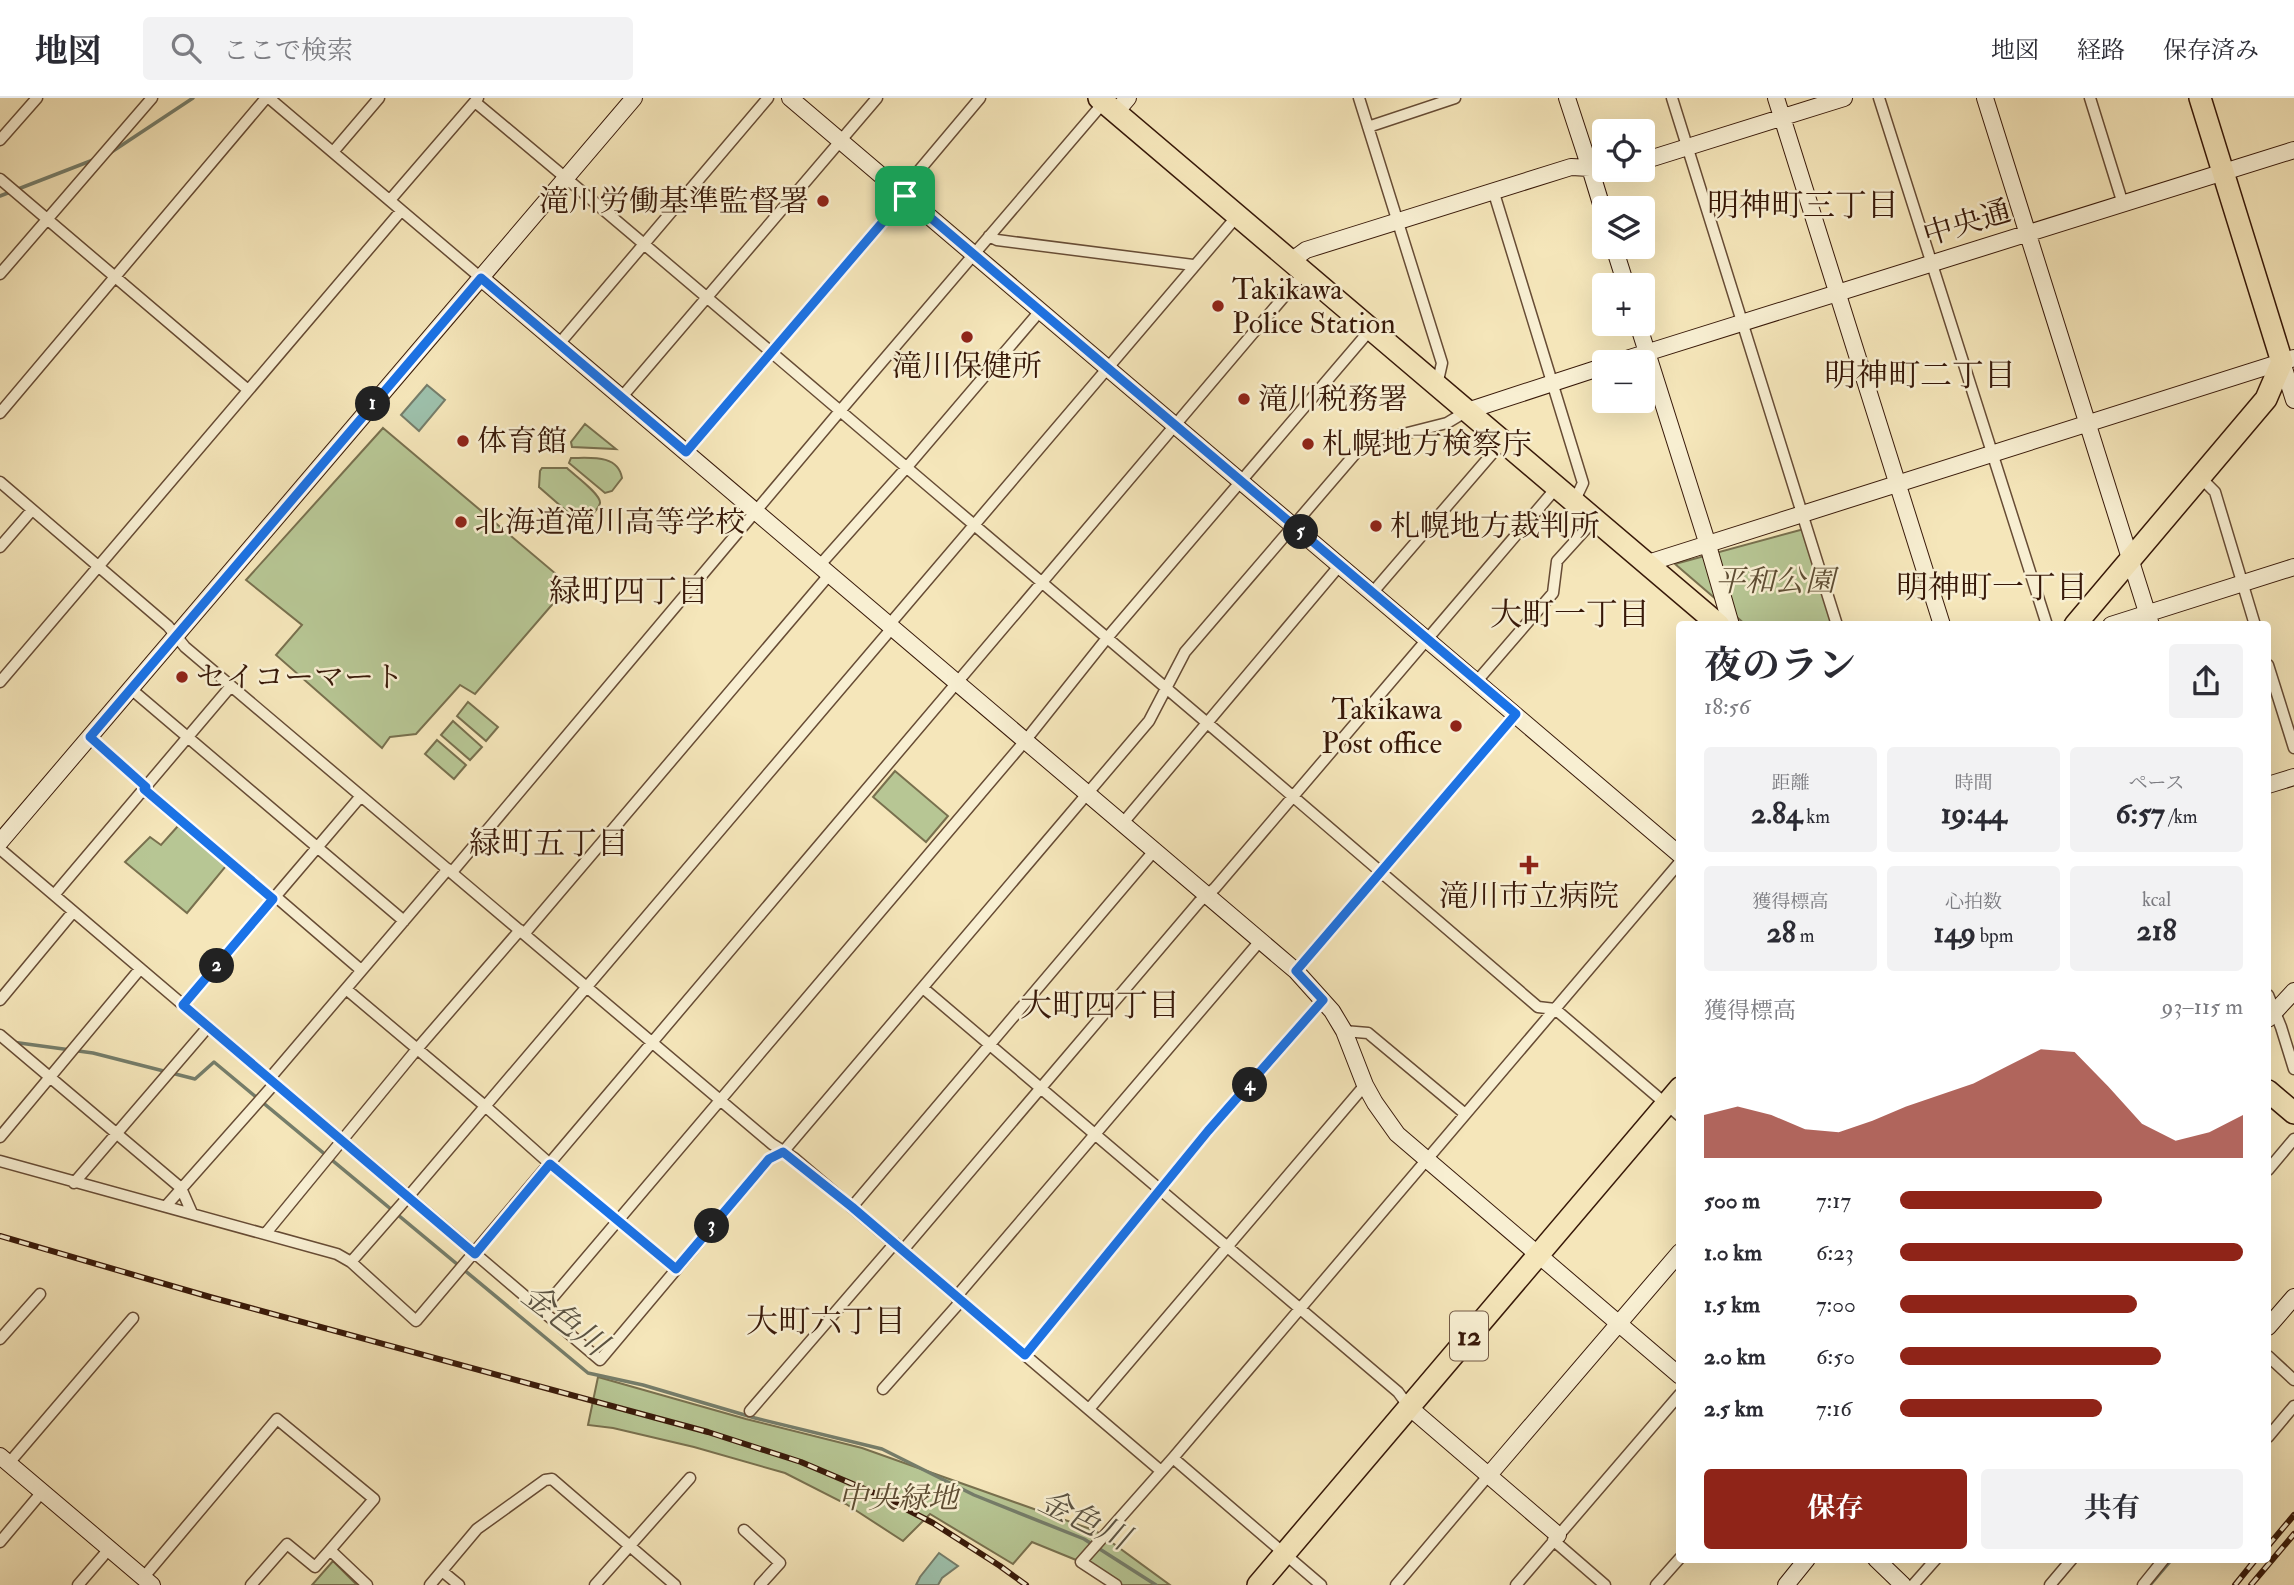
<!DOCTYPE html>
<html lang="ja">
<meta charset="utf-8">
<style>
body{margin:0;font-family:"IM FELL Double Pica","Noto Serif JP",serif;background:#f2f2f3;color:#2b2b33;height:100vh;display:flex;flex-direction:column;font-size:26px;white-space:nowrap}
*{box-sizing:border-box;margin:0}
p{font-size:23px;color:#7c7c81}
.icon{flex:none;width:38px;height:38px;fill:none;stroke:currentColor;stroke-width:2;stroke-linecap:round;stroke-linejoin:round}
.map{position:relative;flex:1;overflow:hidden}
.sheet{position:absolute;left:1676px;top:523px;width:595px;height:942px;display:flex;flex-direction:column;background:#fff;border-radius:7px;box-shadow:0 7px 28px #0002}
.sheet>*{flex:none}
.controls{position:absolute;left:1592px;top:21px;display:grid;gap:14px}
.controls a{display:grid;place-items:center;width:63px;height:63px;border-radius:7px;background:#fff;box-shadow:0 7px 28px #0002;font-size:35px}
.pin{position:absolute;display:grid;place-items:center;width:60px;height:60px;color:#fff;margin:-30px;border-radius:14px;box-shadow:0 4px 10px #0006}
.km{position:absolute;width:35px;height:35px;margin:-18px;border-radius:50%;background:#222;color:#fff;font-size:19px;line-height:35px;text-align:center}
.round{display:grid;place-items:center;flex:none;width:74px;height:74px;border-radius:7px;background:#f2f2f3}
.headline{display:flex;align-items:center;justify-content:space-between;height:119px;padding:0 28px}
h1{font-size:38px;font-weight:700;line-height:52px}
.figures{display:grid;grid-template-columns:repeat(3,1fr);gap:10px;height:119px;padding:7px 28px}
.figures div{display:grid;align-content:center;border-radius:7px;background:#f2f2f3;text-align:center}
.figures b{font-size:30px;font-weight:700}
.figures small{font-size:19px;font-weight:400}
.figures p{font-size:19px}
.chart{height:196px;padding:14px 28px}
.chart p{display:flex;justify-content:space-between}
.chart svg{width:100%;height:126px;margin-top:7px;fill:#8f2418;opacity:.7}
.primary-button{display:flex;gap:14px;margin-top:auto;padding:14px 28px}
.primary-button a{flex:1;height:80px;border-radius:7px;background:#8f2418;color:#fff;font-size:28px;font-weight:700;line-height:80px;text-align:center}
.primary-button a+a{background:#f2f2f3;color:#2b2b33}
ul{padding:0 28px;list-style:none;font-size:23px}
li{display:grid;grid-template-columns:112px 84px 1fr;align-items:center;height:52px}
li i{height:18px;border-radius:9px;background:#8f2418}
header{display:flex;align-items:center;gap:42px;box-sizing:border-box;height:98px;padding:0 35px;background:#fff;border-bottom:2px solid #e1e1e2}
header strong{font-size:33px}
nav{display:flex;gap:38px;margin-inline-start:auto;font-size:24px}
.search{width:490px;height:63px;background:#f2f2f3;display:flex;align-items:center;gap:18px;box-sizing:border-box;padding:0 24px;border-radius:7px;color:#7c7c81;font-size:26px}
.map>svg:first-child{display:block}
</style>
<header>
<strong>地図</strong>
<div class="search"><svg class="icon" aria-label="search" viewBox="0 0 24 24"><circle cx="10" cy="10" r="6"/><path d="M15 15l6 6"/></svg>ここで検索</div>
<nav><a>地図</a><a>経路</a><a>保存済み</a></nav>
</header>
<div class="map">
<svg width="2294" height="1487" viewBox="0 0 2294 1487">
<rect width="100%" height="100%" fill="#f5e6ba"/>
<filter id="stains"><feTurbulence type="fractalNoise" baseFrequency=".00286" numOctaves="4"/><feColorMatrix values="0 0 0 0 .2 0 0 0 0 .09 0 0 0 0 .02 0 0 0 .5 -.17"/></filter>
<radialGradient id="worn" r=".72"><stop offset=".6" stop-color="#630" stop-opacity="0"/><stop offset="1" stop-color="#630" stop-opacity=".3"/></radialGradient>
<!-- green -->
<path fill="#b7c694" stroke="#78704e" stroke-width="2" d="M585 326 616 351 572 349 571 344Z
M383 330 569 487 475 596 460 587 416 636 390 639 382 650 276 557 302 527 246 482Z
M571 360C590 360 618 356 622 380L612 393 605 395 569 365Z
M542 370H567C574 377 601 396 600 405 599 412 589 419 584 424L571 417 539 389 540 373Z
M1804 431 1834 527H1746L1675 466Z
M468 604 498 629 486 643 457 618Z
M453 623 482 649 470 662 441 637Z
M437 642 466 667 454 681 425 656Z
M895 673 948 718 926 744 873 699Z
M178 728 226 768 187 815 125 764 150 739 161 747Z
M598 1279 746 1321 862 1350 1096 1433 1170 1487H1116L1081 1464 1032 1444 1013 1466 930 1416 903 1443 846 1406 785 1375 694 1349 613 1330 588 1327Z
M333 1463 357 1487H312Z"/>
<!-- water -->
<path fill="#9dc0ab" stroke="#757d6a" stroke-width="2" d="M427 287 445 302 419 333 401 317Z
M939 1455 958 1468 942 1480 938 1487H916L920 1479Z"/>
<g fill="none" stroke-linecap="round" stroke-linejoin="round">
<!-- stream -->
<path stroke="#757d6a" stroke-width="3.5" d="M110 55 193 0
M0 98 93 62
M12 944 93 955 195 981 214 964 588 1275 643 1287 755 1320 882 1351 974 1397 1084 1441 1156 1487
M2150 1487 2172 1461"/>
<!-- street casing -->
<g stroke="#674c35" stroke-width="13">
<path id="street" d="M269 0 481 180
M1359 0 1442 265 1437 287
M1672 0 1837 527
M1879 0 2047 527
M2090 0 2123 106
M475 4C642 143 807 285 973 426 1162 586 1351 747 1538 909L1555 911 1680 1018
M1368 29 1455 0
M0 42 37 0
M333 54 379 0
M0 81 248 292
M1493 92 1583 385 1574 404
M901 94 980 0
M390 102 478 0
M989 138 997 142 1193 167
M0 176 152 0
M559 246 768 0
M621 300 877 0
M0 315 266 0
M686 354 905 98
M2200 379 2215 394 2255 527
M0 384 168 528 185 549 772 1046 794 1060 1161 1373
M0 449 32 412
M819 468 907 369 1040 213
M1373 494 1503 343
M889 527 1238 117
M2268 567 2294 650
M1477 583 1553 495 1557 463 1595 421
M0 584 401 113
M131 591 404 823
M90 639 146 689
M144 691 273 801
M1122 726 1340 467
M0 751 600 1262 769 1061 783 1054 1149 623 1185 554 1361 349 1368 345 1447 325 1467 313
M452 774 840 313 1104 4
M54 797 231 588
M275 798 361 872
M524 836 829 477
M1296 873 1516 616
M923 890 1398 1294 1409 1309
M346 891 485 1008 550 1066 676 1171
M2268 897 2281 929 2294 971
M0 902 73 814
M183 907 361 698
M1344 933 1368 935 1464 1015
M0 937 181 1090 192 1115
M270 980 448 771
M0 1039 140 871
M0 1063 337 1156 351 1164 416 1223 1304 175
M2268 1072 2294 1041
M74 1085 208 929
M166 1108 275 985
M852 1109 1154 753
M266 1135 417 951 520 832
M903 1152 1199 804 1215 790 1557 389
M351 1164 408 1099 892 530
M956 1199 1260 843
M542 1212 1025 643 1107 540 1371 231
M0 1241 40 1196
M1025 1257 1208 1033 1323 902
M2268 1258 2294 1282
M883 1291 961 1203
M1089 1311 1365 987
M750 1313 895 1145
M2268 1339 2294 1308
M1173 1360 1321 1487
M9 1365 133 1220
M744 1432 780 1465 760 1487
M1553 1442 1605 1487
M0 1444 42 1394
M442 1473 459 1487
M143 1480 277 1321 374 1401 330 1452 367 1487
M78 1487 109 1451
M251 1487 287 1446 315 1469 330 1452
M430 1487 477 1431 545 1382 552 1381 675 1487
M595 1487 690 1380
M1116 1487 1081 1464 1173 1360 1680 764
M1396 1487 1488 1378
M1516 1487 1680 1296
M1656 1487 1680 1460
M1913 1487 1936 1461
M2050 1487 2072 1461
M2143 1487 2164 1461"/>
</g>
<!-- secondary casing -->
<g stroke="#381909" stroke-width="18">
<path id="secondary" d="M790 0 1680 757
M1567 0 1590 70 1605 71
M1776 0 1942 527
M1985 0 2151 527
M1116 14 1128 0
M1643 63 1844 0
M1614 149 1626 187
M1291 163 1306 152 1571 69 1590 70 1605 119
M481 180 1296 873 1332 913 1344 933 1365 987 1375 1005 1397 1036 1680 1278
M1638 226 1707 444 1731 527
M1617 264 2294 52
M2282 264 2294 302
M1467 313 1605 268
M1648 465 2294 260
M2111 527 2294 469
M2268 687 2294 679
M0 744 634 0
M2268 921 2294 893
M2268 1229 2294 1199
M1409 1309 1558 1437
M0 1358 152 1487
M1488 1378 1680 1154
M1876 1461 1903 1487
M1786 1487 1807 1461"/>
</g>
<!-- highway casing -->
<g stroke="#381909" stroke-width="24">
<path id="highway" d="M1099 0 1719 527
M2075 527 2266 301 2282 264 2200 0
M2268 993 2294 1015
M1258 1487 1680 990"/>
</g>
<!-- street -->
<use href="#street" stroke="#f8efd2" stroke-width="10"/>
<!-- secondary -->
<use href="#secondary" stroke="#f8efd2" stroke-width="16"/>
<!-- highway -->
<use href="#highway" stroke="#f5e6ba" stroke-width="21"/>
<!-- rail casing -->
<g stroke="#381909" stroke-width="6">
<path id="rail" d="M0 1138 210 1199 708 1334 801 1364 881 1398 933 1425 1000 1468 1026 1487
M2268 1448 2294 1417
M2235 1487 2256 1461
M2251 1487 2294 1436"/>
</g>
<!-- rail -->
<use href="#rail" stroke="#f8efd2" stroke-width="3.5" stroke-dasharray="10" stroke-linecap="butt"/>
</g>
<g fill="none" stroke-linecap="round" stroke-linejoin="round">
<!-- route casing -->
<g stroke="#fff" stroke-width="14">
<path id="route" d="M905 98 1516 616 1296 873 1323 902 1208 1033 1025 1257 852 1109 783 1054 769 1061 676 1171 550 1066 475 1156 183 907 273 801 144 691 146 689 90 639 481 180 686 354Z"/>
</g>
<!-- route -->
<use href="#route" stroke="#1a73e8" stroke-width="9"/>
</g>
<!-- markers -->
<g fill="#8f2418" stroke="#f8efd2" stroke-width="2.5">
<circle cx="823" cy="103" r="7"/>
<circle cx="1218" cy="208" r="7"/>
<circle cx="967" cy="239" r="7"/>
<circle cx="1244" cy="301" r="7"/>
<circle cx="463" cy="343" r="7"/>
<circle cx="1308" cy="346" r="7"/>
<circle cx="461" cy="424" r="7"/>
<circle cx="1376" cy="428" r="7"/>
<circle cx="182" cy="579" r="7"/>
<circle cx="1456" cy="628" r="7"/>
<path d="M1525.5 756.5h7v7h7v7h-7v7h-7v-7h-7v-7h7z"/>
</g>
<g text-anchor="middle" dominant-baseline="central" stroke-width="5" stroke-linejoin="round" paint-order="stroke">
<!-- shield labels -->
<rect fill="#f8efd2" stroke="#725945" stroke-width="2" x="1450" y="1213.5" width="38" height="49" rx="5"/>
<g font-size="28" font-weight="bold" fill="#381909">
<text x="1469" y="1238">12</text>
</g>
<!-- poi labels -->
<g font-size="30" fill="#381909" stroke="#f8efd2" text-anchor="start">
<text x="809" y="103" text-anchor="end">滝川労働基準監督署</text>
<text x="1232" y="191">Takikawa<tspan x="1232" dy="34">Police Station</tspan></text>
<text x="967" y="268" text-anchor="middle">滝川保健所</text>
<text x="1258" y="301">滝川税務署</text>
<text x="477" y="343">体育館</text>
<text x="1322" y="346">札幌地方検察庁</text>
<text x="475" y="424">北海道滝川高等学校</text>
<text x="1390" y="428">札幌地方裁判所</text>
<text x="196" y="579">セイコーマート</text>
<text x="1442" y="611" text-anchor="end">Takikawa<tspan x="1442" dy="34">Post office</tspan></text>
<text x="1529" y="798" text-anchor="middle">滝川市立病院</text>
</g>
<!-- street labels -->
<g font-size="30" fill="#381909" stroke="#f8efd2">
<text transform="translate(1967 125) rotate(-17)">中央通</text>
</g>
<!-- park labels -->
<g font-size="30" font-style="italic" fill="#5e4d33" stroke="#f8efd2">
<text x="1775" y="483">平和公園</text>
<text x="898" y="1400">中央緑地</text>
</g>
<!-- neighbourhood labels -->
<g font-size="32" fill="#381909" stroke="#f8efd2">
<text x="1803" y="108">明神町三丁目</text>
<text x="1920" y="278">明神町二丁目</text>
<text x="1992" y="490">明神町一丁目</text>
<text x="629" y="494">緑町四丁目</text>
<text x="1570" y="517">大町一丁目</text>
<text x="549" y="746">緑町五丁目</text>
<text x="1100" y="908">大町四丁目</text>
<text x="826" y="1224">大町六丁目</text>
</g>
<!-- water labels -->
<g font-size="32" font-style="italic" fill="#5b5342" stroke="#f8efd2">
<text transform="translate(564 1222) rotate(37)">金色川</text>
<text transform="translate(1084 1422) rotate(26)">金色川</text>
</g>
</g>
<rect width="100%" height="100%" filter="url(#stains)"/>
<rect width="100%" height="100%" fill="url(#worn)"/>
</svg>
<div class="controls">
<a><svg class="icon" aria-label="locate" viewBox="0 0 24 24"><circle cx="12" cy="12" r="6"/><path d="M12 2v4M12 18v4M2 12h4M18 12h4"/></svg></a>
<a><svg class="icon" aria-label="layers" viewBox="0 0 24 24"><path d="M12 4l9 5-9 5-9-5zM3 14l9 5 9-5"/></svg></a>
<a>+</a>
<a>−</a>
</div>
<div class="pin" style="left:905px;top:98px;background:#1e9e55"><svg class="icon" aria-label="arrive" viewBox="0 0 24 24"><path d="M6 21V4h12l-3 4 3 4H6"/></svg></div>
<b class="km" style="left:373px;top:306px">1</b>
<b class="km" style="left:217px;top:868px">2</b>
<b class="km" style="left:712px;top:1128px">3</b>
<b class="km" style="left:1250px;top:987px">4</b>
<b class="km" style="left:1301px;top:434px">5</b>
<section class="sheet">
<div class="headline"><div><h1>夜のラン</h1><p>18:56</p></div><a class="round"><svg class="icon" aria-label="share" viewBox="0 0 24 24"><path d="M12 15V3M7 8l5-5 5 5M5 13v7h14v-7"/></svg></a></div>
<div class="figures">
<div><p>距離</p><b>2.84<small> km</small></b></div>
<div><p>時間</p><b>19:44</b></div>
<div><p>ペース</p><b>6:57<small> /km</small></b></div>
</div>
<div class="figures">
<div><p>獲得標高</p><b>28<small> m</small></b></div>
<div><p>心拍数</p><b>149<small> bpm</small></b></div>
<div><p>kcal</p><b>218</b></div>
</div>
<div class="chart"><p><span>獲得標高</span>93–115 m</p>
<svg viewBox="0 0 160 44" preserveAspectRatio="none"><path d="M0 44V29L10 26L20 29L30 34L40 35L50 31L60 26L70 22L80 18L90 12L100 6L110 7L120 19L130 32L140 38L150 35L160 29V44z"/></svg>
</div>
<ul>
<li><b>500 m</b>7:17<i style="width:59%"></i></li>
<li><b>1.0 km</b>6:23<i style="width:100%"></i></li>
<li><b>1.5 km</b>7:00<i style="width:69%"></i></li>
<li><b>2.0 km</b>6:50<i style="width:76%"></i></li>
<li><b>2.5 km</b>7:16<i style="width:59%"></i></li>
</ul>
<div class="primary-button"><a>保存</a><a>共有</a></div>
</section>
</div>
